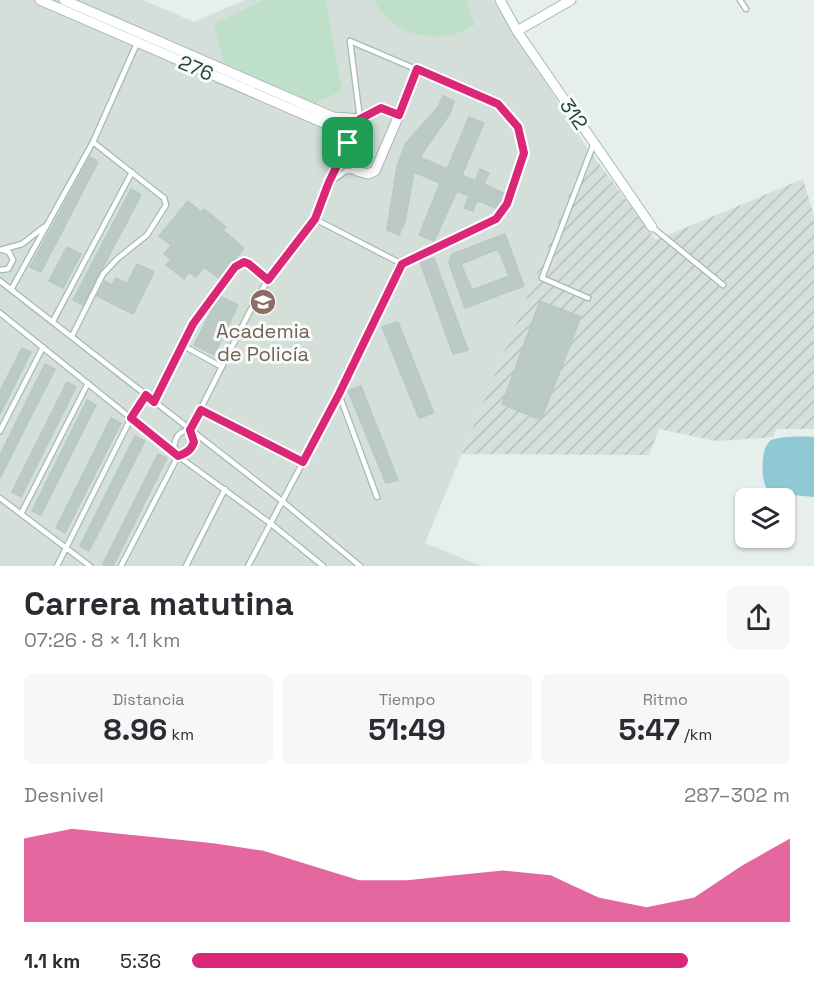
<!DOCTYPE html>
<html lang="es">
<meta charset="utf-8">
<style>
body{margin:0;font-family:"Space Grotesk",sans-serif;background:#f7f7f7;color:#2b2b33;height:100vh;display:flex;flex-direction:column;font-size:22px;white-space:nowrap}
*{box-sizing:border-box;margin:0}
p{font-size:20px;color:#7c7c81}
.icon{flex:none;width:33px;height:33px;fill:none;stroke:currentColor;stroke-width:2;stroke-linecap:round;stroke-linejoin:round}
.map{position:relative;height:566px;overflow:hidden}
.details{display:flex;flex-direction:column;background:#fff;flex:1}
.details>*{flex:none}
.controls{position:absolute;left:735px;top:488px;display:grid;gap:12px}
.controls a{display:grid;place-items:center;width:60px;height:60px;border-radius:9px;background:#fff;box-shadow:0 2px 4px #0004;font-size:30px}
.pin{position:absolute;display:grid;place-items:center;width:51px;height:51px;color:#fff;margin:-26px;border-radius:12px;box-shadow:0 3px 9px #0006}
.round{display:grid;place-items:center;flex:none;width:63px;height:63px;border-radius:9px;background:#f7f7f7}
.summary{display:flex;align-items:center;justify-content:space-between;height:102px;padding:0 24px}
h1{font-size:33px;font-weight:600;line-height:45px}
.stats{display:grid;grid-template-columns:repeat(3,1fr);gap:9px;height:102px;padding:6px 24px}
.stats div{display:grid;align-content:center;border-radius:9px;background:#f7f7f7;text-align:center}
.stats b{font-size:30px;font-weight:600}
.stats small{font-size:16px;font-weight:400}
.stats p{font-size:16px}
.chart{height:168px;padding:12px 24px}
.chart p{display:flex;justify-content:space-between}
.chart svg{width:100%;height:108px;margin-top:6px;fill:#db2777;opacity:.7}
ul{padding:0 24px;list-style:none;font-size:20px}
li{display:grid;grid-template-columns:96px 72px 1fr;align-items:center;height:45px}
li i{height:15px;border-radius:8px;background:#db2777}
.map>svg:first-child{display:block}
</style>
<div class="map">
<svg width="814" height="566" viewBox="0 0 814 566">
<defs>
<pattern id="industrial-furrows" width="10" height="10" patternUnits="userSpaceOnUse" patternTransform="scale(1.5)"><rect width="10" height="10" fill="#d4dfda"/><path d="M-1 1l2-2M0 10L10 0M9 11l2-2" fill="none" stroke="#b6c1bc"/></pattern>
</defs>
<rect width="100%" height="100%" fill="#e6efeb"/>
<!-- built -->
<path fill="#d4dfda" d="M0 0H143L194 22 244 0H493L588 149 425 543 482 566H0Z"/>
<!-- industrial -->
<path fill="url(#industrial-furrows)" d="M588 149 656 240 803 179 814 216V429H776L773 437 716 441 659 429 649 455 462 454Z"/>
<!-- green -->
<path fill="#bfe0c8" d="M264 0H326L342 91 314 103 224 63 214 24Z
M374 0H466L475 25C468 28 461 33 453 35 422 42 388 29 374 0Z"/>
<!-- water -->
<path fill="#8ec9d4" d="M814 437V497L770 493C769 492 765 486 765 485 761 474 761 447 771 440 779 436 805 436 814 437Z"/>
<!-- building -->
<path fill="#bbcac4" stroke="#b8c9c2" stroke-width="1.5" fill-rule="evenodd" d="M443 96 454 101 451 112 420 157 447 169 469 117 484 123 462 175 475 181 480 169 489 173 484 184 506 194 498 209 477 200 473 211 464 208 469 196 457 191 434 241 419 235 440 183 414 172 405 222 399 235 387 230 397 166 406 143 438 107Z
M90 157 98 162 41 272 30 267Z
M131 189 141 195 83 305 73 300Z
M188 201 201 212 204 209 226 227 223 230 244 248 220 279 204 267 196 277 189 272 184 279 166 265 171 259 164 254 171 245 159 236Z
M505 234 524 286 465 308 449 263 452 254ZM498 249 509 276 472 290 461 264Z
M67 247 81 254 63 288 49 281Z
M434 258 468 350 453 354 420 262Z
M137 264 154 272 133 314 97 296 105 281 112 285 116 278 127 284Z
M219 296 238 305 214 355 194 345Z
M540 301 581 317 541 420 502 404Z
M398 322 434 413 419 418 382 327Z
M22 348 31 352 0 414V391Z
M45 364 55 369 0 478V455Z
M67 382 76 387 21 497 12 492Z
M361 386 398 480 386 483 348 391Z
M87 400 96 405 41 515 32 511Z
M111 418 121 423 65 533 56 528Z
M135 436 145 441 89 551 80 546Z
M158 454 167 458 113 566H107L103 564Z"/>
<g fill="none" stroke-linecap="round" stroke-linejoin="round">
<!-- lane casing -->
<g stroke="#a8b8b2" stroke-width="7">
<path id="lane" d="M740 0 746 9
M399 114 417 69
M330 182 346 171H357
M315 219 402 264
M652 227 723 285
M0 250 22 244 44 227
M0 270 8 269 13 260 9 252 3 250
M0 281 282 501 360 566
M12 288 93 142 138 41
M588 298 542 278 594 143
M0 313 178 456 270 523 323 566
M53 321 132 172
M72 336 103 274 117 259 147 235 166 205 164 198 93 142
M182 345 222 367
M339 394 377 497
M155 402 193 324 235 267 244 262 249 264 268 280
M201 410 303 462
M190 430 255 301 268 280 315 219 347 145
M0 431 43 347
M0 498 90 566
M21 514 88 383
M57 566 131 418 146 395
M121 566 178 456C191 452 197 443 190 430 179 431 176 436 174 446L178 455
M186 566 225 489
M248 566 339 394 402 264 496 219 507 204 524 153 518 127 498 104 350 41 360 119"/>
</g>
<!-- street casing -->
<g stroke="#a8b8b2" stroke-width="11">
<path id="street" d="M40 0 326 124 348 143
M64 0 333 117 360 119
M500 0 517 31 652 227
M517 31 571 0
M381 108 399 115 375 171 368 174 357 171 348 143 360 119Z"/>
</g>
<!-- lane -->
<use href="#lane" stroke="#fff" stroke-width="4.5"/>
<!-- street -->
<use href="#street" stroke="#fff" stroke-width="9"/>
</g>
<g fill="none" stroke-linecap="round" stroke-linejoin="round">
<!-- route casing -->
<g stroke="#fff" stroke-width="12">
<path id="route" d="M417 69 498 104 518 127 524 153 507 204 496 219 402 264 339 394 303 462 201 410 190 430 194 442C191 450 187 453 178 456L131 418 146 395 154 402 193 324 235 267 244 262 249 264 268 280 315 219 329 182 360 119 381 108 399 115Z"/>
</g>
<!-- route -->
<use href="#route" stroke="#db2777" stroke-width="8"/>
</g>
<!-- icons -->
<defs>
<g id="university-disc" transform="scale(1.35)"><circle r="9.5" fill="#8d6e63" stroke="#f7fbf9"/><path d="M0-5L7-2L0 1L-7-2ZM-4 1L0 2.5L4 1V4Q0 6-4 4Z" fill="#fff"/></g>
</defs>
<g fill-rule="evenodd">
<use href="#university-disc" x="263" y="302"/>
</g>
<g text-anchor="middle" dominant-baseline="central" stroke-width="6" stroke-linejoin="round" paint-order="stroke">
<!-- street labels -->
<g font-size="20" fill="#24423a" stroke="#f7fbf9">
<text transform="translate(196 68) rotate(23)">276</text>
<text transform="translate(574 114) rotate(55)">312</text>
</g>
<!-- education labels -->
<g font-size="20" fill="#785e54" stroke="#f7fbf9">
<text x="263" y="331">Academia<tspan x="263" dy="23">de Policía</tspan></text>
</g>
</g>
</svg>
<div class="controls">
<a><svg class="icon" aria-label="layers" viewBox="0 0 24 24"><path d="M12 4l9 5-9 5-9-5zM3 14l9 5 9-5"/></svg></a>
</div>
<div class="pin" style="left:348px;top:143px;background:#1e9e55"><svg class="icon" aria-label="arrive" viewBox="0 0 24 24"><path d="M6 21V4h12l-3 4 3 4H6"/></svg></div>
</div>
<section class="details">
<div class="summary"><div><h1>Carrera matutina</h1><p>07:26 · 8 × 1.1 km</p></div><a class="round"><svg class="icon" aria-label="share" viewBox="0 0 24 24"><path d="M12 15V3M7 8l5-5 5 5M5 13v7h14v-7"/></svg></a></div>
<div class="stats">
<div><p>Distancia</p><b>8.96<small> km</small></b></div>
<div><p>Tiempo</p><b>51:49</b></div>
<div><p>Ritmo</p><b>5:47<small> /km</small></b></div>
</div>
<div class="chart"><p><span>Desnivel</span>287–302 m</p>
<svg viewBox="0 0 160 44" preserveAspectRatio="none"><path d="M0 44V10L10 6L20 8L30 10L40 12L50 15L60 21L70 27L80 27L90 25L100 23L110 25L120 34L130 38L140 34L150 21L160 10V44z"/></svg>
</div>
<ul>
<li><b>1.1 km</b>5:36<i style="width:83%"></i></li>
</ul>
</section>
